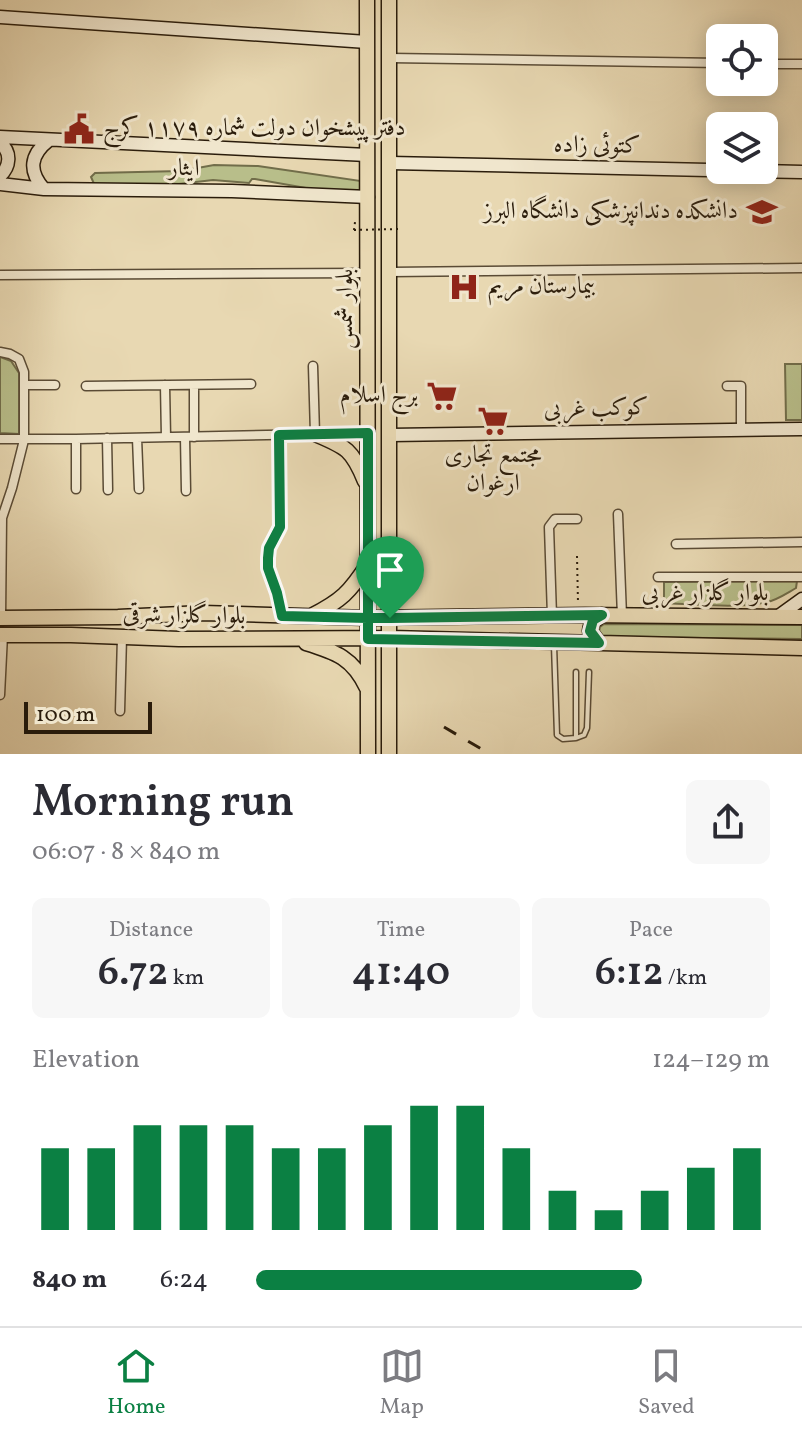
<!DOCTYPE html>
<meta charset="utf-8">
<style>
body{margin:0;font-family:Vollkorn,Amiri,serif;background:#f7f7f7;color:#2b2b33;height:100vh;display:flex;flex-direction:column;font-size:30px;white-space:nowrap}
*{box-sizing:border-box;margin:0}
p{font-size:26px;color:#7c7c81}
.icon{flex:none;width:44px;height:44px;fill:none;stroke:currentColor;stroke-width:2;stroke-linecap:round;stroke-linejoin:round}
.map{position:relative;height:754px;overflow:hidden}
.panel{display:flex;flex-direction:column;background:#fff;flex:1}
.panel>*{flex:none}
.fabs{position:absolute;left:706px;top:24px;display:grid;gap:16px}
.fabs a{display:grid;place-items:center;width:72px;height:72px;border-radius:12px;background:#fff;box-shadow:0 4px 20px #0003;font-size:40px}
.scale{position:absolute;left:24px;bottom:20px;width:128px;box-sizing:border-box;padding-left:8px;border:4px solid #2a1c0b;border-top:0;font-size:22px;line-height:28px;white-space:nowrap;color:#2a1c0b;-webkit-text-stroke:6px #f0e6cd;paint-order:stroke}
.pin{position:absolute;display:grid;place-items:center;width:68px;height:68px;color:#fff;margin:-82px -34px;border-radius:50% 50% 50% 0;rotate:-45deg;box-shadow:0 0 8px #0007}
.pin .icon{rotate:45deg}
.round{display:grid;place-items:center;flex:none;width:84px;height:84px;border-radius:12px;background:#f7f7f7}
.summary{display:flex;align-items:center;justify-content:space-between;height:136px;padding:0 32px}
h1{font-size:44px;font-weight:600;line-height:60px}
.metrics{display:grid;grid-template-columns:repeat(3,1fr);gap:12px;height:136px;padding:8px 32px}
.metrics div{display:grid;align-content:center;border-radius:12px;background:#f7f7f7;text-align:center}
.metrics b{font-size:40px;font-weight:600}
.metrics small{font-size:22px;font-weight:400}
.metrics p{font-size:22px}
.chart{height:224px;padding:16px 32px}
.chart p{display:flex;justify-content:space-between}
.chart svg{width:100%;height:144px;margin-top:8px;stroke:#0b8043;stroke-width:6}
ul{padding:0 32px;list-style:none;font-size:26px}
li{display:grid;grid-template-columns:128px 96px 1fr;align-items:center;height:60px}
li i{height:20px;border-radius:10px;background:#0b8043}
.dock{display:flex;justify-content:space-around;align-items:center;height:112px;border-top:2px solid #e1e1e2;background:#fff;font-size:22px;color:#7c7c81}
.dock a{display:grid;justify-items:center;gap:4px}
.dock .active{color:#0b8043}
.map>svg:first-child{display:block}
</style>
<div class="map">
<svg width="802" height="754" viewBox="0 0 802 754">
<rect width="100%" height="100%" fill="#e8d8b2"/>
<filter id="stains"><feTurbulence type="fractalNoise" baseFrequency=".0025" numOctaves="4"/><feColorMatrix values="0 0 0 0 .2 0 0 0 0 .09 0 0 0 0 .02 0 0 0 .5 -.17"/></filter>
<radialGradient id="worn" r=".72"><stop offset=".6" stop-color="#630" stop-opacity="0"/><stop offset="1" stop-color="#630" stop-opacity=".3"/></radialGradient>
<!-- green -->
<path fill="#b8be8a" stroke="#716d4a" stroke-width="2" d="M214 165 258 166 361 181V194L323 191 255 179H252L249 183 213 180 162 186H95L91 177 95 173 181 171Z
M0 357 11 361 19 373V434L0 433Z
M785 364H802V420H786Z
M797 581 796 588C787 593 777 600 767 602 741 609 692 604 664 603V582Z
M604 624 802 625V639L606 637 601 636 599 631 600 627Z"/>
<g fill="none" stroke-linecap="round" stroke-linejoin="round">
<!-- lane casing -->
<g stroke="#5a4b35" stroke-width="7">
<path id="lane" d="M279 435 280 527 269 548 268 558V568L277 593 281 611
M554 645 557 735 563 739 576 738 584 735 587 728 589 672
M576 738V672"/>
</g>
<!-- street casing -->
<g stroke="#5a4b35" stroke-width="11">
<path id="street" d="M390 58 720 63
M764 64H802
M390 272 802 268
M0 275 368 273
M0 352 10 354 19 359 24 372V440L12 488 2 518 1 618
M313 366 315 434
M24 385H55
M165 385 166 437
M194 385V437
M86 386 251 384
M727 386H741V428
M185 437 186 491
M107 438 108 490
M137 438 139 489
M0 439H76L368 433
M76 439V489
M618 514 622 616
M676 544 802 542
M658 577H802
M552 616 549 527 555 519H577
M0 695 3 635
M120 711 122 637"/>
</g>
<!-- secondary casing -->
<g stroke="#2a1c0b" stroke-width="15">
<path id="secondary" d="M0 17 367 42
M0 137 367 155
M0 143C12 152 10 167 0 176
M390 163 802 172
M0 184 44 189 232 191 368 197
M44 189C28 171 30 155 49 140
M390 435 802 429
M777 617 802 599"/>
</g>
<!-- primary casing -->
<g stroke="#2a1c0b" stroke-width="17">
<path id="primary" d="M367 0 368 754
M389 0V754
M315 434C346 447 352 449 365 481
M311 616C341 601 350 592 368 564
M0 618 118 617 203 613 368 618 585 615 802 617
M0 635H71L179 639 390 638 802 648
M306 643C336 652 353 658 367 688
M599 643 590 631C591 622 594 620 602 615"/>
</g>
<!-- path -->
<path stroke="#2a1c0b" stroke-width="2" stroke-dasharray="2 4" stroke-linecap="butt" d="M354 230 355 222
M577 556 578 603"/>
<!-- lane -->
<use href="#lane" stroke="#f0e6cd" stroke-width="4"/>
<!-- street -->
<use href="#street" stroke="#f0e6cd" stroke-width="8"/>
<!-- secondary -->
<use href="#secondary" stroke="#f0e6cd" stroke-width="12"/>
<!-- primary -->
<use href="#primary" stroke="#e8d8b2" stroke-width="14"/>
<!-- rail -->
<path stroke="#2a1c0b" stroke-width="3" stroke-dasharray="14 14" stroke-linecap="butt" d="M444 727 490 754"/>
<!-- path-bridge -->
<path stroke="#2a1c0b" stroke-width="2" stroke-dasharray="2 4" stroke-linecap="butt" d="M354 230 399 229"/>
</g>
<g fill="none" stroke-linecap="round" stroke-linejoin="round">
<!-- route casing -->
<g stroke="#fff" stroke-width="16">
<path id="route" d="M390 618H368V433L279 435 280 527 269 548 268 558V568L277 593 282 616 368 618V639L599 643 590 631 593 620 602 615 390 618"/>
</g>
<!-- route -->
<use href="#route" stroke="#0b8043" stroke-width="10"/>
</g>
<!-- icons -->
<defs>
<g id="civic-bare" transform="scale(2.4)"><path d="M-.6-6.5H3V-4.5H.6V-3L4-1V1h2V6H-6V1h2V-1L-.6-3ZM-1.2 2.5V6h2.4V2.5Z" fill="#8f2418" stroke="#f0e6cd" stroke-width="2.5" paint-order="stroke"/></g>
<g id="university-bare" transform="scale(2.4)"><path d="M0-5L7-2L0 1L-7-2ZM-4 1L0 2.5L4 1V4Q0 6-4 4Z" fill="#8f2418" stroke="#f0e6cd" stroke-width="2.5" paint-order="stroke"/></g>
<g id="hospital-bare" transform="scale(2.4)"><path d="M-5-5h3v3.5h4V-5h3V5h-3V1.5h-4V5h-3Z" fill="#8f2418" stroke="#f0e6cd" stroke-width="2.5" paint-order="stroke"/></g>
<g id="supermarket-bare" transform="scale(2.4)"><path d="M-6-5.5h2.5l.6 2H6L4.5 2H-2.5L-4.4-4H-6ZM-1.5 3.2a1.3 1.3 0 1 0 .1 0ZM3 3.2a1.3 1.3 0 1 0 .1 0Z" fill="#8f2418" stroke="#f0e6cd" stroke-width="2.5" paint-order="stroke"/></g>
</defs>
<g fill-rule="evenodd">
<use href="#civic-bare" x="79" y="129"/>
<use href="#university-bare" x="762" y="212"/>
<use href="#hospital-bare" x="464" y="287"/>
<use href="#supermarket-bare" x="442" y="396"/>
<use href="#supermarket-bare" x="493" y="421"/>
</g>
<g text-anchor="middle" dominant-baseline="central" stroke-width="6" stroke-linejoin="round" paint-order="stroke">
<!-- poi labels -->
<g font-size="24" fill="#2a1c0b" stroke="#f0e6cd" text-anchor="start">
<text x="103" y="129">دفتر پیشخوان دولت شماره ۱۱۷۹ کرج</text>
<text x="738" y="212" text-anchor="end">دانشکده دندانپزشکی دانشگاه البرز</text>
<text x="488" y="287">بیمارستان مریم</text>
<text x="418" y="396" text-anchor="end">برج اسلام</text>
<text x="493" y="456" text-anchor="middle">مجتمع تجاری<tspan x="493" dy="28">ارغوان</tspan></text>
</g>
<!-- street labels -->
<g font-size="24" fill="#2a1c0b" stroke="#f0e6cd">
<text transform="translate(597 146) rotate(1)">کتوئی زاده</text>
<text transform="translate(184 169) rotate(1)">ایثار</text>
<text transform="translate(346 309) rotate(-90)">بلوار شمس</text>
<text transform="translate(596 409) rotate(-1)">کوکب غربی</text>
<text x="705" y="594">بلوار گلزار غربی</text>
<text transform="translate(184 616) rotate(1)">بلوار گلزار شرقی</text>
</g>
</g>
<rect width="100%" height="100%" filter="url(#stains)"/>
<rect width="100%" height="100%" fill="url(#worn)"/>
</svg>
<div class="fabs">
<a><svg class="icon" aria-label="locate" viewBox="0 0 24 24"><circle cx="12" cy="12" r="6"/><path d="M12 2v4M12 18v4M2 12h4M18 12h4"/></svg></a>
<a><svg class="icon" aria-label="layers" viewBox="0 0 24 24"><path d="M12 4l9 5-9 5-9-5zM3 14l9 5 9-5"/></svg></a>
</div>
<div class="scale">100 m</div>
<div class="pin" style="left:390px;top:618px;background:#1e9e55"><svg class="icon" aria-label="arrive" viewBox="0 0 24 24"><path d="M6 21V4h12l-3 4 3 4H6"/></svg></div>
</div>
<section class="panel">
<div class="summary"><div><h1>Morning run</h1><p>06:07 · 8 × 840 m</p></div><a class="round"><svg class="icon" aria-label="share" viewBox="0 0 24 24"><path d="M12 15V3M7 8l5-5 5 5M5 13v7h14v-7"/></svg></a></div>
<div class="metrics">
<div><p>Distance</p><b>6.72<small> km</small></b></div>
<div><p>Time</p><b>41:40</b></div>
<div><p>Pace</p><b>6:12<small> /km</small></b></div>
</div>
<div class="chart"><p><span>Elevation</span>124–129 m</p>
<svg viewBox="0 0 160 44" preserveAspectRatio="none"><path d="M5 44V19M15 44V19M25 44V12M35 44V12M45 44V12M55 44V19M65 44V19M75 44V12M85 44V6M95 44V6M105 44V19M115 44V32M125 44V38M135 44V32M145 44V25M155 44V19"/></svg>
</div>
<ul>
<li><b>840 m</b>6:24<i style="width:75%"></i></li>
</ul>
</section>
<nav class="dock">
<a class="active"><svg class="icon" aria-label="home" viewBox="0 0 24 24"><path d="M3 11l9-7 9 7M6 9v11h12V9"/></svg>Home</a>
<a><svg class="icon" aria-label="map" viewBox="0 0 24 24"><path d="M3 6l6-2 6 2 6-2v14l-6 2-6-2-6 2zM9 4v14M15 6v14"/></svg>Map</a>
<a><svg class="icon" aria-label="saved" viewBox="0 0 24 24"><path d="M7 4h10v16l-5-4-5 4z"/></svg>Saved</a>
</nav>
